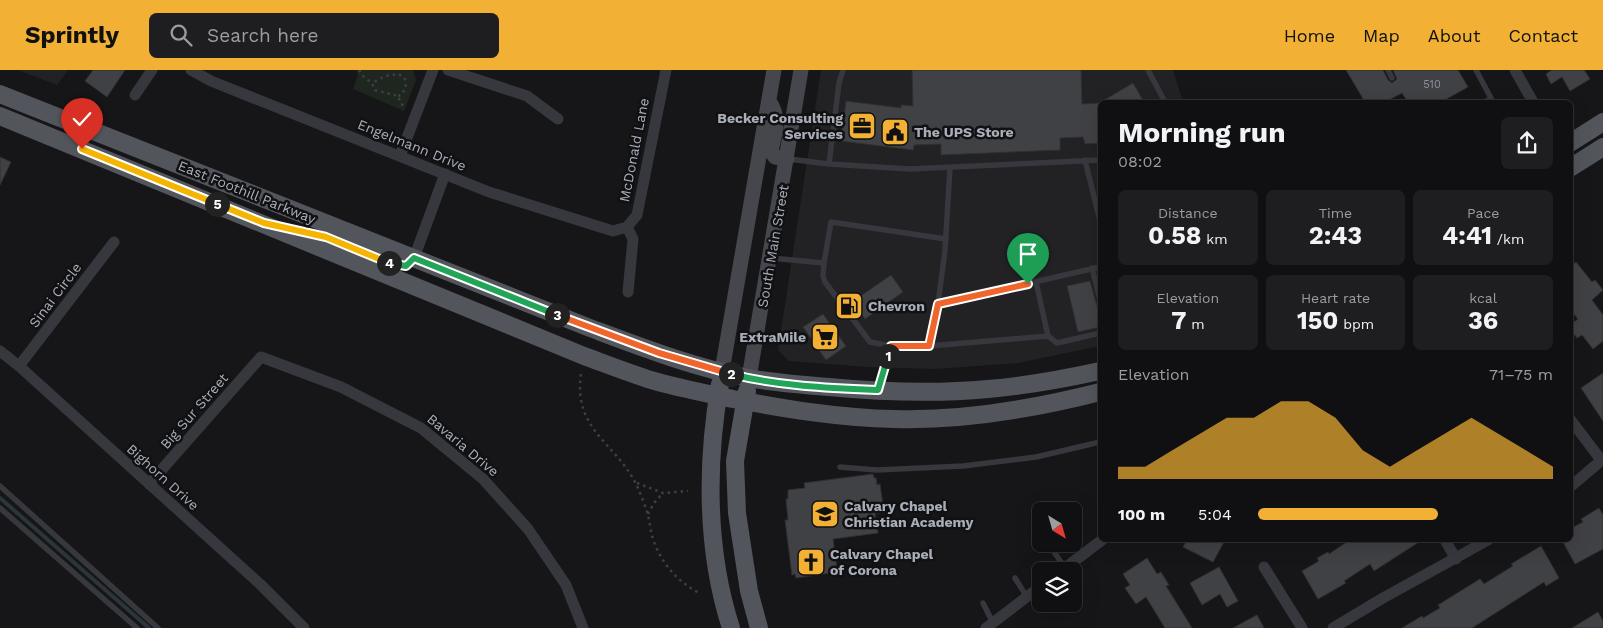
<!DOCTYPE html>
<meta charset="utf-8">
<style>
body{margin:0;font-family:"Work Sans",sans-serif;background:#1e1e20;color:#f1f3f6;height:100vh;display:flex;flex-direction:column;font-size:19px;white-space:nowrap}
*{box-sizing:border-box;margin:0}
p{font-size:16px;color:#9c9d9f}
.icon{flex:none;width:28px;height:28px;fill:none;stroke:currentColor;stroke-width:2;stroke-linecap:round;stroke-linejoin:round}
.map{position:relative;flex:1;overflow:hidden}
.drawer{position:absolute;left:1098px;top:30px;width:475px;height:442px;display:flex;flex-direction:column;background:#101012;border-radius:8px;box-shadow:0 5px 20px #0002,0 0 0 1px #303032}
.drawer>*{flex:none}
.needle{width:32px;rotate:143deg}
.controls{position:absolute;left:1032px;top:432px;display:grid;gap:10px}
.controls a{display:grid;place-items:center;width:50px;height:50px;border-radius:8px;background:#101012;box-shadow:0 5px 20px #0002,0 0 0 1px #303032;font-size:25px}
.pin{position:absolute;display:grid;place-items:center;width:42px;height:42px;color:#fff;margin:-51px -21px;border-radius:50% 50% 50% 0;rotate:-45deg;box-shadow:0 0 5px #0007}
.pin .icon{rotate:45deg}
.km{position:absolute;width:25px;height:25px;margin:-12px;border-radius:50%;background:#222;color:#fff;font-size:14px;line-height:25px;text-align:center}
.round{display:grid;place-items:center;flex:none;width:52px;height:52px;border-radius:8px;background:#1e1e20}
.head{display:flex;align-items:center;justify-content:space-between;height:85px;padding:0 20px}
h1{font-size:28px;font-weight:700;line-height:38px}
.metrics{display:grid;grid-template-columns:repeat(3,1fr);gap:8px;height:85px;padding:5px 20px}
.metrics div{display:grid;align-content:center;border-radius:8px;background:#1e1e20;text-align:center}
.metrics b{font-size:25px;font-weight:700}
.metrics small{font-size:14px;font-weight:400}
.metrics p{font-size:14px}
.chart{height:140px;padding:10px 20px}
.chart p{display:flex;justify-content:space-between}
.chart svg{width:100%;height:90px;margin-top:5px;fill:#f2b134;opacity:.7}
ul{padding:0 20px;list-style:none;font-size:16px}
li{display:grid;grid-template-columns:80px 60px 1fr;align-items:center;height:38px}
li i{height:12px;border-radius:6px;background:#f2b134}
header{display:flex;align-items:center;gap:30px;box-sizing:border-box;height:70px;padding:0 25px;background:#f2b134;color:#111}
header strong{font-size:24px}
nav{display:flex;gap:28px;margin-inline-start:auto;font-size:18px}
.search{width:350px;height:45px;background:#1e1e20;display:flex;align-items:center;gap:12px;box-sizing:border-box;padding:0 18px;border-radius:8px;color:#9c9d9f;font-size:19px}
.map>svg:first-child{display:block}
</style>
<header>
<strong>Sprintly</strong>
<div class="search"><svg class="icon" aria-label="search" viewBox="0 0 24 24"><circle cx="10" cy="10" r="6"/><path d="M15 15l6 6"/></svg>Search here</div>
<nav><a>Home</a><a>Map</a><a>About</a><a>Contact</a></nav>
</header>
<div class="map">
<svg width="1603" height="558" viewBox="0 0 1603 558">
<rect width="100%" height="100%" fill="#161618"/>
<!-- built -->
<path fill="#222225" d="M18 0H68L57 15Z
M821 0H1173L1183 32H1100V276L1018 293 935 299 868 297 789 291 778 280Z"/>
<!-- green -->
<path fill="#1e261f" d="M356 0H413L416 10 404 41 353 19 358 5Z"/>
<g fill="none" stroke-linecap="round" stroke-linejoin="round">
<!-- stream -->
<path stroke="#2c353c" stroke-width="4" d="M0 428 149 558"/>
</g>
<!-- building -->
<path fill="#404145" stroke="#303034" d="M93 0H125L107 27 85 11Z
M912 0H1081L1082 34 1100 33V73L1085 74 1083 67 1060 68V80L941 85V74L914 75 913 80 841 71 846 31 901 38V35L913 36Z
M1346 0H1383L1388 10 1392 13 1397 9 1393 0H1458L1468 17 1441 32H1408L1402 23 1385 32H1365Z
M1552 0H1584L1590 9 1570 21 1562 7 1551 14 1546 4Z
M1133 13 1144 32H1101Z
M0 87 11 92 0 115Z
M1576 192 1592 212 1595 210 1603 220 1592 230 1603 245V271L1593 279 1582 265 1577 268 1570 259V255L1578 249 1570 239V197Z
M891 205 903 222 865 249 852 232Z
M1090 211 1100 247V257L1078 262 1067 216Z
M823 244 846 276 826 290 803 257Z
M1603 303V351L1581 318Z
M873 404 874 408H876L877 415 880 414 884 442 875 444 878 463 833 469 837 499 829 500 830 503 796 508 795 504 792 505 785 450H788L786 429H788V420L805 418 804 413Z
M1599 438 1603 445V479L1575 494 1562 470H1570V459L1583 452 1581 449Z
M1187 470H1225L1213 492 1183 477Z
M1350 470H1422L1374 501 1370 494 1344 511 1346 513 1318 529 1302 501 1319 491 1317 488 1328 482 1329 484Z
M1541 476 1559 508 1546 516 1544 512 1472 558H1402L1422 546 1423 548 1440 538 1438 535 1480 509 1484 514 1513 496 1511 494Z
M1147 488 1157 504 1161 502 1169 515 1166 516 1192 558H1165L1146 527 1136 534 1125 518 1130 515 1123 504Z
M1219 497 1238 531 1227 537 1220 524 1202 535 1190 513Z
M1598 542 1603 551V558H1572Z
M1257 545 1264 558H1233Z"/>
<g fill="none" stroke-linecap="round" stroke-linejoin="round">
<!-- path -->
<path stroke="#3d3f44" stroke-width="2.5" stroke-dasharray="2.5 4" stroke-linecap="butt" d="M359 0 364 7 372 13
M398 26 401 25 406 18 405 9 399 4 385 6 372 13 375 20 398 26 401 34 407 37
M581 304C573 360 615 372 636 414 640 422 644 433 647 442 650 451 650 460 653 469 661 493 677 511 699 523
M637 413 663 423 688 421
M648 444 654 433 663 423"/>
<!-- lane -->
<path stroke="#37383d" stroke-width="5.5" d="M1148 0 1165 32
M1388 0 1392 8
M1476 0 1493 32
M1484 32 1491 29
M789 89 829 94 839 13 843 0
M1085 90 1100 151
M829 94 910 99 1100 90
M771 188 824 193 831 152 946 169
M824 193 823 206 825 212 870 272 891 276
M1092 198 1100 230
M938 234 945 180 950 98
M1048 266 1057 273 1100 263
M929 276 1048 266 1036 212
M878 318 891 276H929L938 234 1100 197
M840 397 877 400 963 396 1036 387 1100 372
M0 416 158 558
M0 438 137 558
M1052 479 1065 498
M1015 508 1027 527
M983 533 993 553"/>
<!-- street -->
<path stroke="#37383d" stroke-width="11" d="M191 0 211 11 489 122 613 161 627 157
M448 0 527 26 558 49
M1515 0 1533 32
M135 25 152 0
M400 86 433 0
M414 188 445 104
M628 222 633 169 627 157 637 145 666 0
M0 281 19 296 260 514 304 558
M19 296 114 172
M1570 349 1601 390
M149 414 261 287 341 317 421 358 483 409 528 459 566 515 583 558
M1570 417 1603 389
M1445 470 1456 489
M1264 497 1302 558
M1061 501 1102 470
M986 558 1041 516
M1333 558 1383 528 1488 470"/>
<!-- secondary -->
<path stroke="#45474d" stroke-width="15" d="M769 31C781 49 775 61 771 81L775 87 787 89
M722 301 774 0
M749 308 801 0"/>
<!-- primary -->
<path stroke="#53555c" stroke-width="18" d="M0 24 590 258C641 277 695 298 749 308 775 313 802 315 829 317 881 322 935 324 988 319 1025 316 1063 309 1100 301
M0 46 584 286C606 294 629 303 651 310 678 318 705 323 733 329 786 339 840 348 894 349 963 351 1033 339 1100 322
M1570 73 1603 52
M1570 98 1603 77
M720 314C706 393 706 481 731 558
M747 321 735 391 737 443 749 521 759 558"/>
</g>
<g fill="none" stroke-linecap="round" stroke-linejoin="round">
<!-- split-1 casing -->
<g stroke="#fff" stroke-width="10">
<path id="split-1" d="M888 286 891 276H929L938 234 1028 214"/>
</g>
<!-- split-2 casing -->
<g stroke="#fff" stroke-width="10">
<path id="split-2" d="M731 304C778 316 829 318 878 320L888 286"/>
</g>
<!-- split-3 casing -->
<g stroke="#fff" stroke-width="10">
<path id="split-3" d="M557 245 659 283 731 304"/>
</g>
<!-- split-4 casing -->
<g stroke="#fff" stroke-width="10">
<path id="split-4" d="M389 193 406 196 414 188 557 245"/>
</g>
<!-- split-5 casing -->
<g stroke="#fff" stroke-width="10">
<path id="split-5" d="M217 134 264 153 326 167 389 193"/>
</g>
<!-- split-6 casing -->
<g stroke="#fff" stroke-width="10">
<path id="split-6" d="M82 79 217 134"/>
</g>
<!-- split-1 -->
<use href="#split-1" stroke="#f0652b" stroke-width="6"/>
<!-- split-2 -->
<use href="#split-2" stroke="#22a559" stroke-width="6"/>
<!-- split-3 -->
<use href="#split-3" stroke="#f0652b" stroke-width="6"/>
<!-- split-4 -->
<use href="#split-4" stroke="#22a559" stroke-width="6"/>
<!-- split-5 -->
<use href="#split-5" stroke="#f5b400" stroke-width="6"/>
<!-- split-6 -->
<use href="#split-6" stroke="#f5b400" stroke-width="6"/>
</g>
<!-- icons -->
<defs>
<g id="office-square" transform="scale(1.4375)"><rect x="-9" y="-9" width="18" height="18" rx="4" fill="#f2b134" stroke="#111113"/><path d="M-6-3h4V-5.5h4V-3h4V5H-6ZM-1-4.5V-3h2v-1.5ZM-6 0V1H6V0Z" fill="#111"/></g>
<g id="civic-square" transform="scale(1.4375)"><rect x="-9" y="-9" width="18" height="18" rx="4" fill="#f2b134" stroke="#111113"/><path d="M-.6-6.5H3V-4.5H.6V-3L4-1V1h2V6H-6V1h2V-1L-.6-3ZM-1.2 2.5V6h2.4V2.5Z" fill="#111"/></g>
<g id="fuel-square" transform="scale(1.4375)"><rect x="-9" y="-9" width="18" height="18" rx="4" fill="#f2b134" stroke="#111113"/><path d="M-5.5-6h7V0h2V4h1.3V-2.5L3-4.5l.8-.8L6-3V5H2.5V1h-1V6h-7ZM-4.2-4.7v3.2H.2V-4.7Z" fill="#111"/></g>
<g id="supermarket-square" transform="scale(1.4375)"><rect x="-9" y="-9" width="18" height="18" rx="4" fill="#f2b134" stroke="#111113"/><path d="M-6-5.5h2.5l.6 2H6L4.5 2H-2.5L-4.4-4H-6ZM-1.5 3.2a1.3 1.3 0 1 0 .1 0ZM3 3.2a1.3 1.3 0 1 0 .1 0Z" fill="#111"/></g>
<g id="school-square" transform="scale(1.4375)"><rect x="-9" y="-9" width="18" height="18" rx="4" fill="#f2b134" stroke="#111113"/><path d="M0-5L7-2L0 1L-7-2ZM-4 1L0 2.5L4 1V4Q0 6-4 4Z" fill="#111"/></g>
<g id="church-square" transform="scale(1.4375)"><rect x="-9" y="-9" width="18" height="18" rx="4" fill="#f2b134" stroke="#111113"/><path d="M-1.2-6h2.4v3.5h3.3v2.4h-3.3V6h-2.4V-.1h-3.3v-2.4h3.3Z" fill="#111"/></g>
</defs>
<g fill-rule="evenodd">
<use href="#office-square" x="862" y="56"/>
<use href="#civic-square" x="895" y="62"/>
<use href="#fuel-square" x="849" y="236"/>
<use href="#supermarket-square" x="825" y="267"/>
<use href="#school-square" x="825" y="444"/>
<use href="#church-square" x="811" y="492"/>
</g>
<g text-anchor="middle" dominant-baseline="central" stroke-width="5" stroke-linejoin="round" paint-order="stroke">
<!-- number labels -->
<g font-size="11" fill="#8e929b">
<text x="1432" y="14">510</text>
</g>
<!-- poi labels -->
<g font-size="14" font-weight="bold" fill="#a8adb8" stroke="#111113" text-anchor="start">
<text x="843" y="48" text-anchor="end">Becker Consulting<tspan x="843" dy="16">Services</tspan></text>
<text x="914" y="62">The UPS Store</text>
<text x="868" y="236">Chevron</text>
<text x="806" y="267" text-anchor="end">ExtraMile</text>
<text x="844" y="436">Calvary Chapel<tspan x="844" dy="16">Christian Academy</tspan></text>
<text x="830" y="484">Calvary Chapel<tspan x="830" dy="16">of Corona</tspan></text>
</g>
<!-- street labels -->
<g font-size="14" fill="#a8adb8" stroke="#111113">
<text transform="translate(412 75) rotate(22)">Engelmann Drive</text>
<text transform="translate(634 80) rotate(-79)">McDonald Lane</text>
<text transform="translate(247 122) rotate(22)">East Foothill Parkway</text>
<text transform="translate(773 176) rotate(-80)">South Main Street</text>
<text transform="translate(55 225) rotate(-53)">Sinai Circle</text>
<text transform="translate(194 341) rotate(-49)">Big Sur Street</text>
<text transform="translate(463 375) rotate(40)">Bavaria Drive</text>
<text transform="translate(163 407) rotate(42)">Bighorn Drive</text>
</g>
</g>
</svg>
<div class="controls">
<a><svg class="needle" viewBox="-14 -14 28 28"><path d="M0-13l5 13h-10z" fill="#e53935"/><path d="M0 13l5-13h-10z" fill="#9c9d9f"/></svg></a>
<a><svg class="icon" aria-label="layers" viewBox="0 0 24 24"><path d="M12 4l9 5-9 5-9-5zM3 14l9 5 9-5"/></svg></a>
</div>
<div class="pin" style="left:1028px;top:214px;background:#1e9e55"><svg class="icon" aria-label="arrive" viewBox="0 0 24 24"><path d="M6 21V4h12l-3 4 3 4H6"/></svg></div>
<div class="pin" style="left:82px;top:79px;background:#d93025"><svg class="icon" aria-label="check" viewBox="0 0 24 24"><path d="M5 12l5 5 9-10"/></svg></div>
<b class="km" style="left:888px;top:286px">1</b>
<b class="km" style="left:731px;top:304px">2</b>
<b class="km" style="left:557px;top:245px">3</b>
<b class="km" style="left:389px;top:193px">4</b>
<b class="km" style="left:217px;top:134px">5</b>
<section class="drawer">
<div class="head"><div><h1>Morning run</h1><p>08:02</p></div><a class="round"><svg class="icon" aria-label="share" viewBox="0 0 24 24"><path d="M12 15V3M7 8l5-5 5 5M5 13v7h14v-7"/></svg></a></div>
<div class="metrics">
<div><p>Distance</p><b>0.58<small> km</small></b></div>
<div><p>Time</p><b>2:43</b></div>
<div><p>Pace</p><b>4:41<small> /km</small></b></div>
</div>
<div class="metrics">
<div><p>Elevation</p><b>7<small> m</small></b></div>
<div><p>Heart rate</p><b>150<small> bpm</small></b></div>
<div><p>kcal</p><b>36</b></div>
</div>
<div class="chart"><p><span>Elevation</span>71–75 m</p>
<svg viewBox="0 0 160 44" preserveAspectRatio="none"><path d="M0 44V38L10 38L20 30L30 22L40 14L50 14L60 6L70 6L80 14L90 30L100 38L110 30L120 22L130 14L140 22L150 30L160 38V44z"/></svg>
</div>
<ul>
<li><b>100 m</b>5:04<i style="width:61%"></i></li>
</ul>
</section>
</div>
